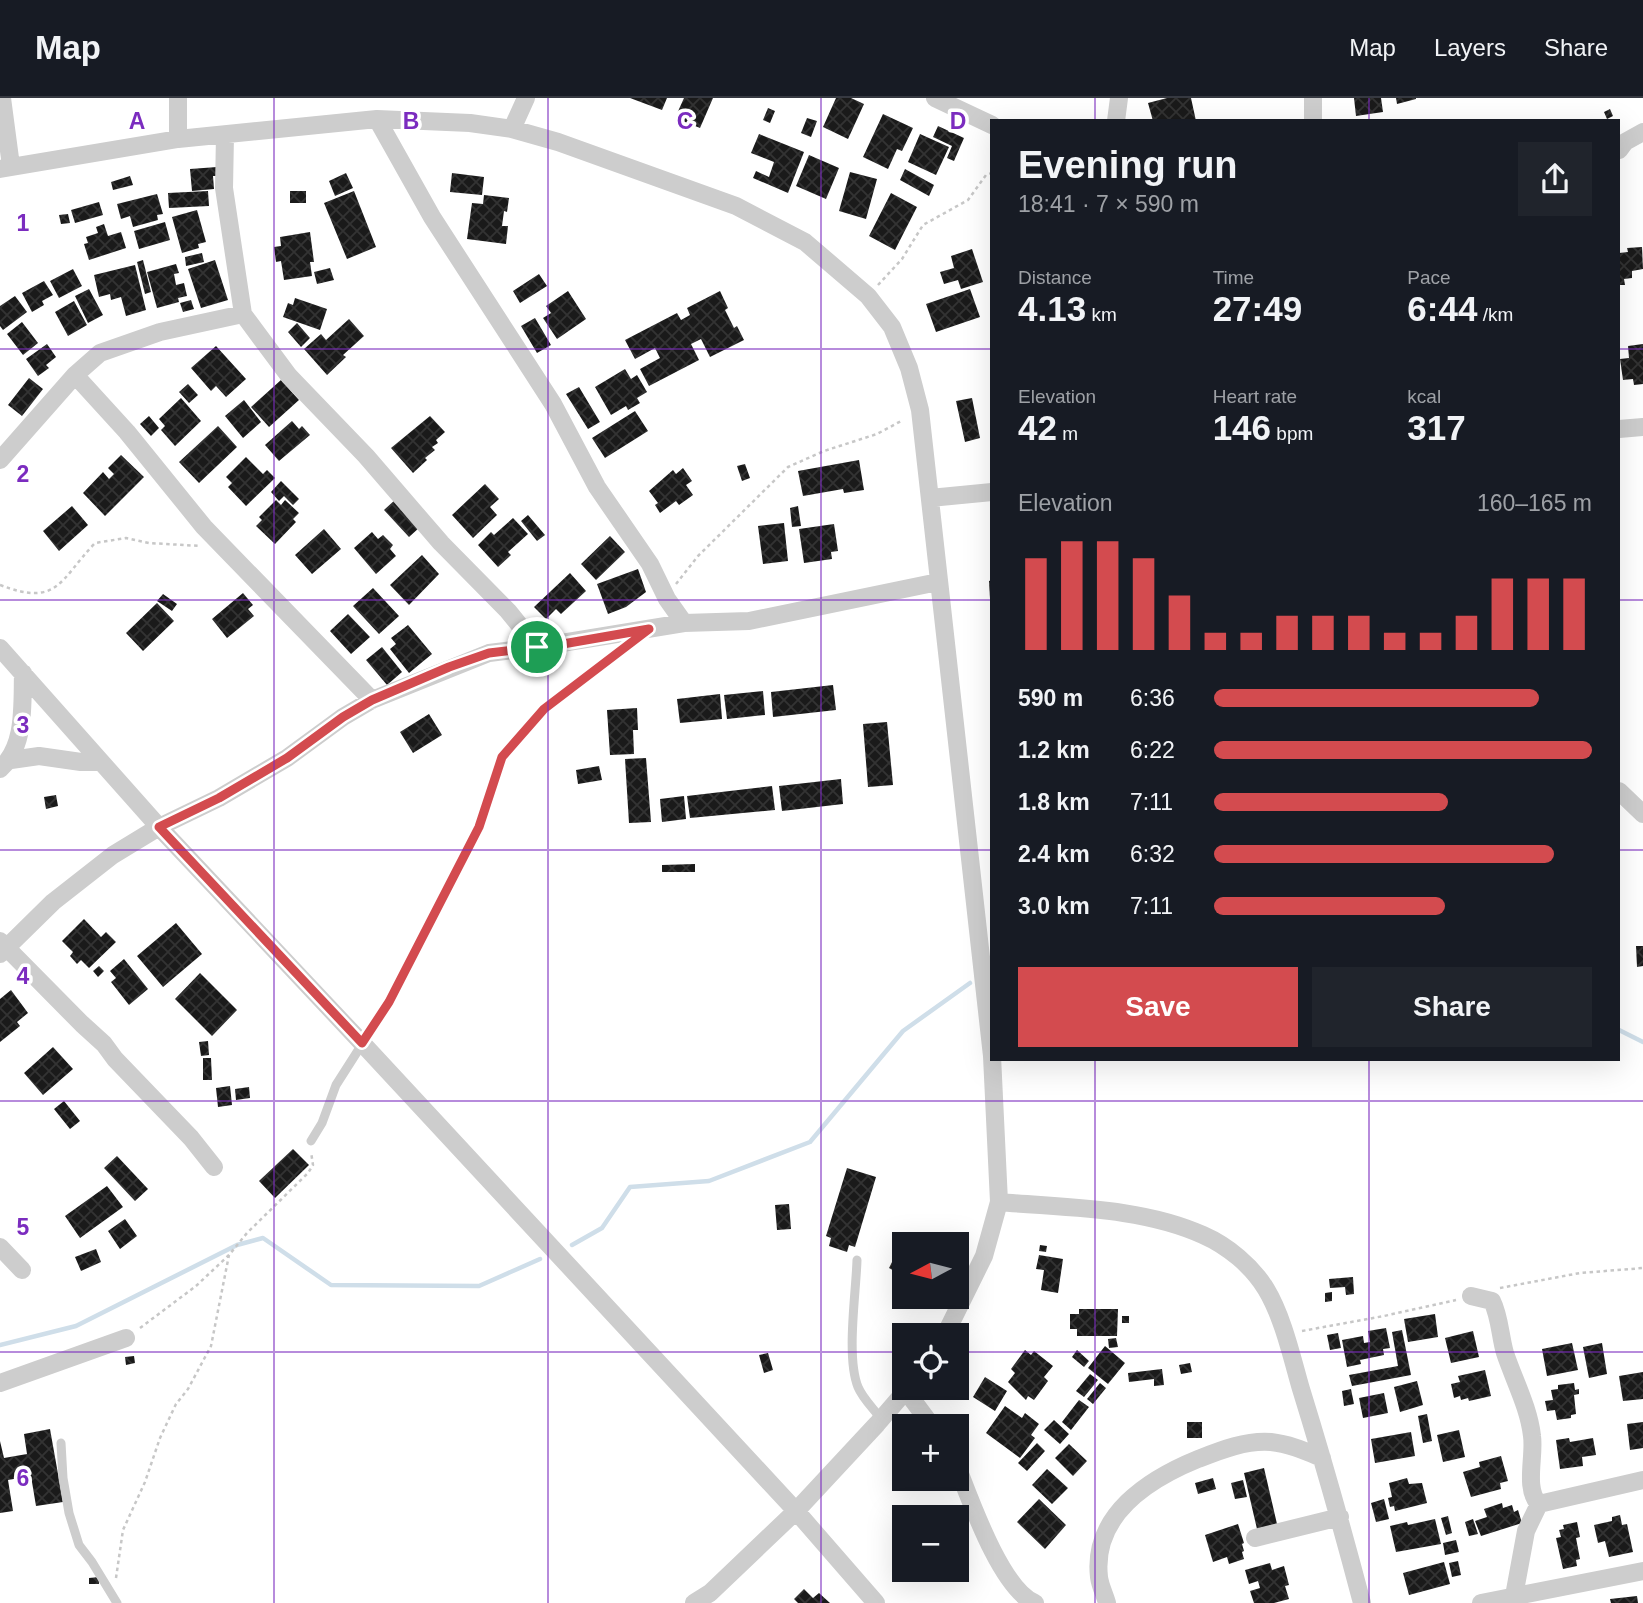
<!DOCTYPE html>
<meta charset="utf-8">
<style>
body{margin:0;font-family:Helvetica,sans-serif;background:#20242c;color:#f1f3f6;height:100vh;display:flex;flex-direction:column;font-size:26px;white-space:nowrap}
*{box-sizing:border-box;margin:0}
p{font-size:23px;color:#9ea1a6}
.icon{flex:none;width:38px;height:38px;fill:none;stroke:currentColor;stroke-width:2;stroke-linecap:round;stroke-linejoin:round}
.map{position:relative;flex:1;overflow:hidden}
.details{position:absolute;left:990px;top:21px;width:630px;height:942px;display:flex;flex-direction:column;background:#171b24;border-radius:0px;box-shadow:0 7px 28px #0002}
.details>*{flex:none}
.needle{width:46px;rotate:263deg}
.fabs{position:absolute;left:892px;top:1134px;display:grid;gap:14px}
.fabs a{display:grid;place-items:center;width:77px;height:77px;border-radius:0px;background:#171b24;box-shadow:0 7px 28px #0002;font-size:35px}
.pin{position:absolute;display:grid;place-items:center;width:60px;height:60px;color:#fff;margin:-30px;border:4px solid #fff;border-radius:50%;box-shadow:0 2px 7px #0007}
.round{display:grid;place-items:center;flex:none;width:74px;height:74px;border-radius:0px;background:#20242c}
.head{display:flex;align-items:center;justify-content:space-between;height:119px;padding:0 28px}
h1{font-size:38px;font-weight:600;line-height:52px}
.figures{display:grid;grid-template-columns:repeat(3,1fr);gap:10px;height:119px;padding:7px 28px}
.figures div{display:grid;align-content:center}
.figures b{font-size:35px;font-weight:600}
.figures small{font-size:19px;font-weight:400}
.figures p{font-size:19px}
.chart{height:196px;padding:14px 28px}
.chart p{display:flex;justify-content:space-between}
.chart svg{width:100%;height:126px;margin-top:7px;stroke:#d34b4f;stroke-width:6}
.primary-button{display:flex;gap:14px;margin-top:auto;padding:14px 28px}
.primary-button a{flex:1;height:80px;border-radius:0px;background:#d34b4f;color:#fff;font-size:28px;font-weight:600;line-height:80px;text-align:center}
.primary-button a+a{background:#20242c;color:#f1f3f6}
ul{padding:0 28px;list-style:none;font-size:23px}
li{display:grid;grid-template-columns:112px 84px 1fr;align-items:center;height:52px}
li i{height:18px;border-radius:9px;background:#d34b4f}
header{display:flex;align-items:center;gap:42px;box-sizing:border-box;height:98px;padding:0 35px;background:#171b24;border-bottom:2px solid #363941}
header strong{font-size:33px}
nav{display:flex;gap:38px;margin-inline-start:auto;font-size:24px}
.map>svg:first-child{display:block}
</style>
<header>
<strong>Map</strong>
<nav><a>Map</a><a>Layers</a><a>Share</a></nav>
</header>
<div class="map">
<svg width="1643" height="1505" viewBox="0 0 1643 1505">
<defs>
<pattern id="building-cross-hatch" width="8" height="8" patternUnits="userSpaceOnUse" patternTransform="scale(1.75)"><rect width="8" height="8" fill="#1a1a1a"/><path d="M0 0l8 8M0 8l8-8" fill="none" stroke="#333"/></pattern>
</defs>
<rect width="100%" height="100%" fill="#fff"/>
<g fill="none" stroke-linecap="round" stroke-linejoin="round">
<!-- stream -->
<path stroke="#cfdee9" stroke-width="4.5" d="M1619 932 1643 944
M572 1147 602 1130 630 1089 709 1083 810 1044 903 933 970 885
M0 1247 76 1228 237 1147 263 1140 331 1187 479 1188 540 1161"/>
</g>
<!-- building -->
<path fill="url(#building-cross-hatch)" d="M630 0H667L662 12Z
M684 0H713L700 30 675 20Z
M836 0H851L864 6 848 41 823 29Z
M1167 0H1191L1196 23H1153L1148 5Z
M1354 0H1381L1383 14 1356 18Z
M1396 0H1416V1L1397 6Z
M768 10 775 13 770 25 763 22Z
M1610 11 1613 18 1607 21 1604 14Z
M883 16 913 30 902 53 897 51 888 71 863 59Z
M807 20 817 23 811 39 801 35Z
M938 28 964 40 954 63 947 60 952 48 933 39Z
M759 36 804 54 788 95 753 80 756 73 769 79 774 64 751 55Z
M920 36 949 49 936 77 908 64Z
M809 57 839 70 826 101 796 88Z
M217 69V78H213L214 91 192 93 190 71Z
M905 71 934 87 929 98 900 82Z
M850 74 877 81 866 121 839 113Z
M346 75 353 90 335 98 329 83Z
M452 75 484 79 482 97 450 94Z
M130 78 133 87 113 92 111 84Z
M208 93 209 108 169 110 168 95Z
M290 93H306V105H290Z
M354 93 376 149 347 161 324 105Z
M891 95 917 109 895 152 869 138Z
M157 96 163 116 157 117 158 122 133 129 130 118 121 121 117 106Z
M484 97 509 100 507 114 504 113 502 128H508L506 146 467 141 472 105 483 106Z
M99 104 103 117 75 125 71 112Z
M197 112 206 144 198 146 199 150 182 155 172 119Z
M68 116 70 125 61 126 59 117Z
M165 124 170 142 139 151 134 133Z
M104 126 108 138 121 134 126 150 89 162 84 146 88 145 86 139 98 135 96 129Z
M310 134 314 164H310L312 178 284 182 281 163 276 164 274 149 281 148 280 139Z
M1642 149 1643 171 1632 173V180L1624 181 1625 187H1619V155L1628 154 1627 150Z
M972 151 983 184 961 191 958 182 944 186 940 174 954 170 951 158Z
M202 155 204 164 186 168 185 159Z
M143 162 151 194 145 196 137 164Z
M215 162 228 202 201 210 188 171Z
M176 166 179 175 174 176 176 187 184 185 187 198 178 200 179 204 157 210 147 174Z
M135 167 146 212 126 218 121 199 111 202 110 196 99 199 94 177Z
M330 170 334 182 317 186 314 174Z
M73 171 82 188 59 200 50 183Z
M539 176 547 188 520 205 513 193Z
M44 183 53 197 42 203 44 207 32 214 22 195Z
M89 191 103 217 88 225 75 198Z
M970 191 980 219 936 234 926 206Z
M568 193 586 221 557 241 543 220 551 215 546 208Z
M720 193 728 210 725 212 734 230 737 228 744 242 710 259 701 241 691 246 699 262 649 288 640 271 660 260 655 250 635 261 625 242 677 215 681 222 690 217 687 210Z
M15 198 27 214 3 232 0 228V208Z
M295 200 327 211 320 232 283 219 288 205 293 207Z
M191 202 194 211 183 214 180 205Z
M74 203 87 227 68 238 55 214Z
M535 220 551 247 537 255 521 228Z
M349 221 364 238 343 257 346 259 327 277 304 251 321 236 326 242Z
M22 224 38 245 23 257 7 236Z
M297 225 310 240 301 249 288 234Z
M47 246 56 259 46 267 49 270 38 278 26 261Z
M1643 246V286L1634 287 1633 281 1623 282 1620 261 1629 260 1628 248Z
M216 248 246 281 226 299 216 288 211 293 191 270Z
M625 271 631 281 637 277 647 294 637 300 640 305 628 312 626 308 611 317 595 289Z
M29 280 43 291 22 318 8 307Z
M281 282 299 302 269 329 251 309Z
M188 286 198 297 189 305 179 294Z
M579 289 600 324 588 331 566 296Z
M181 300 201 323 175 348 161 332 165 328 159 321Z
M972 300 980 340 965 344 956 303Z
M244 302 261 324 243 340 225 318Z
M635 313 648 333 605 360 592 340Z
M149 318 159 330 151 338 140 326Z
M430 318 445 334 436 342 438 345 432 349 435 352 425 360 427 362 413 375 391 350Z
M292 323 299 331 302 328 310 337 279 363 265 347Z
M218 328 237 349 199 385 179 364Z
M121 357 144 379 105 418 83 395 103 374 109 381 114 376 108 370Z
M246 359 263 376 267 372 275 380 246 408 228 389 232 385 226 379Z
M859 362 864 392 844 395 843 391 803 398 798 373Z
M745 366 750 380 742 383 737 368Z
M683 370 692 383 686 387 693 397 679 407 676 403 660 415 655 407 658 405 649 393 673 372 676 376Z
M281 383 299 401 293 407 284 398 279 403 271 394Z
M485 386 499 401 490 409 497 417 473 440 452 417Z
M396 401 420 429 409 439 384 412Z
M276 402 281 407 285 402 299 415 293 421 296 424 275 446 256 428 262 422 259 419Z
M72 408 88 427 59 453 43 433Z
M798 408 801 428 792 429 790 410Z
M528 417 545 437 537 443 521 423Z
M513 420 528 436 508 454 511 457 498 469 478 447 491 434 494 437Z
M784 425 788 463 763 466 758 428Z
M834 426 838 453 831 454 832 461 804 465 799 431Z
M324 431 341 451 312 476 295 457Z
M372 434 378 441 383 437 393 447 390 451 396 458 376 476 354 450Z
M610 438 625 454 596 482 581 466Z
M422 457 439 476 409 507 390 487Z
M638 471 646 494 626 509 608 516 597 486Z
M570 475 586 493 561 516 556 511 546 521 534 509Z
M992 482V501H990L989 483Z
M373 490 399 518 379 536 353 508Z
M243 495 253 507 248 511 254 518 227 540 212 521Z
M163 496 177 506 172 513 157 503Z
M157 505 174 523 143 553 126 535Z
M348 516 370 539 351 556 330 533Z
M408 527 432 556 409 575 390 551 396 546 391 540Z
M382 549 402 574 387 587 366 562Z
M833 587 836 612 773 619 771 594Z
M763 593 765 617 727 621 724 597Z
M720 596 722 621 680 625 677 601Z
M637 610 638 632H633L634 656 610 657 607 612Z
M429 616 442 637 413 655 400 634Z
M887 624 893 687 868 689 863 626Z
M646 660 651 724 629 725 625 661Z
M599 668 602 682 578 686 576 672Z
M841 681 843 706 782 713 779 688Z
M772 688 775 712 690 720 687 698Z
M56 697 58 708 46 711 44 699Z
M684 698 686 721 662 724 660 701Z
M695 766V774H662V767Z
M84 821 101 839 106 834 116 844 89 870 81 862 77 866 70 858 73 854 62 843Z
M176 825 202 856 163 889 137 858Z
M1636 848H1643V868L1637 869Z
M124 861 148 891 129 907 111 884 116 880 110 873Z
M99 868 104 873 98 879 93 873Z
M200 875 237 912 212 938 175 901Z
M11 892 28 915 17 924 20 928 0 944V901Z
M208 943 209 957 201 958 199 944Z
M53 949 73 971 43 997 24 975Z
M203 960H211L212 982H203Z
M230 988 232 1007 218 1009 216 990Z
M249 989 250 1000 236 1002 235 991Z
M64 1003 80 1023 70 1031 54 1011Z
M293 1051 309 1067 275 1100 259 1083Z
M117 1058 148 1091 135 1103 104 1070Z
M847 1070 876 1079 855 1149 849 1147 847 1154 829 1148 831 1140 826 1138Z
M107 1088 123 1109 80 1140 65 1118Z
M789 1106 791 1131 777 1132 775 1107Z
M125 1121 137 1138 120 1151 108 1133Z
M1040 1147 1047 1148 1046 1154 1039 1153Z
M96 1151 101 1164 81 1173 75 1159Z
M896 1156 905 1160V1179L889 1170Z
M1039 1157 1063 1161 1058 1195 1041 1192 1044 1172 1036 1171Z
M1353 1179 1354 1196 1346 1197 1345 1189 1330 1190 1329 1181Z
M1332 1194V1203L1325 1204V1195Z
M1079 1211H1118L1117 1238H1077V1231H1070V1216H1079Z
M1435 1216 1438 1239 1408 1244 1404 1221Z
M1122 1218H1129V1225H1122Z
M1386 1230 1390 1250 1383 1251 1384 1257 1360 1262 1361 1266 1347 1269 1342 1242 1363 1238 1364 1245 1370 1244 1368 1233Z
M1402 1232 1411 1277 1352 1288 1349 1277 1398 1268 1392 1234Z
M1473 1233 1479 1259 1451 1265 1445 1240Z
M1338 1235 1341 1250 1330 1252 1327 1237Z
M1116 1240 1118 1249 1109 1250 1108 1241Z
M1572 1245 1578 1272 1547 1278 1542 1251Z
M1602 1245 1607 1276 1589 1280 1583 1249Z
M1105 1248 1125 1265 1108 1286 1088 1270Z
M1025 1252 1031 1257 1034 1253 1053 1268 1044 1279 1048 1283 1034 1302 1028 1298 1026 1302 1008 1284 1015 1275 1011 1271Z
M1077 1252 1089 1263 1084 1269 1072 1259Z
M768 1255 773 1272 764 1275 759 1257Z
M134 1258 135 1265 126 1267 125 1259Z
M1190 1265 1192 1274 1181 1276 1179 1267Z
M1162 1271 1164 1287 1154 1288V1281L1129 1284 1128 1275Z
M1485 1272 1491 1298 1469 1303 1468 1300 1461 1302 1460 1298 1454 1300 1451 1286 1460 1284 1458 1278Z
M1643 1274V1301L1623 1303 1619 1278Z
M1090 1276 1098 1282 1084 1299 1076 1293Z
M985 1279 1007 1293 995 1313 973 1299Z
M1417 1283 1423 1307 1400 1314 1394 1289Z
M1100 1285 1106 1290 1093 1306 1087 1301Z
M1574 1285 1575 1292 1579 1291V1296L1574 1297 1576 1316 1571 1317V1320L1557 1322 1555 1312 1547 1313 1545 1303 1553 1302 1551 1292 1558 1291V1287Z
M1351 1291 1354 1306 1344 1308 1342 1293Z
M1384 1295 1388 1315 1363 1320 1359 1300Z
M1079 1302 1089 1309 1071 1332 1062 1324Z
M1005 1308 1022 1320 1025 1315 1039 1326 1031 1337 1035 1340 1020 1360 986 1335Z
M1427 1316 1432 1343 1423 1345 1418 1318Z
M1054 1322 1069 1336 1060 1346 1044 1332Z
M1187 1324H1202V1340H1187Z
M1643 1324V1350L1630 1352 1627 1326Z
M50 1331 63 1404 36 1408 31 1378 8 1382 13 1413 0 1415V1343L4 1360 27 1356 24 1336Z
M1459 1332 1465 1359 1443 1364 1437 1337Z
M1411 1334 1415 1358 1375 1365 1371 1341Z
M1569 1340 1570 1344 1593 1340 1596 1357 1582 1359 1583 1368 1560 1371 1556 1342Z
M1037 1345 1045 1353 1027 1373 1018 1365Z
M1069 1346 1087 1363 1073 1378 1055 1360Z
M1501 1358 1508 1383 1500 1385 1501 1391 1471 1399 1463 1374 1480 1369 1479 1364Z
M1264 1370 1277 1426 1257 1431 1244 1375Z
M1047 1371 1068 1390 1052 1406 1032 1387Z
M1213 1380 1216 1391 1198 1396 1195 1385Z
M1407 1380 1409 1386 1422 1385 1427 1405 1395 1413 1394 1408 1390 1409 1388 1400 1392 1399 1389 1385Z
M1243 1382 1247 1399 1235 1401 1231 1385Z
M1039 1401 1066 1427 1045 1451 1017 1424Z
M1384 1401 1389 1421 1376 1424 1371 1405Z
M1502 1405 1503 1410 1512 1407 1514 1414 1518 1412 1522 1425 1481 1438 1475 1423 1487 1419 1484 1411Z
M1620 1417 1622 1427 1627 1426 1633 1454 1609 1459 1605 1443 1598 1445 1594 1427 1612 1423V1419Z
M1448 1418 1452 1435 1446 1437 1441 1420Z
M1435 1421 1441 1446 1396 1454 1390 1428 1407 1424 1408 1427Z
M1473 1421 1478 1436 1469 1438 1465 1424Z
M1577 1424 1580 1439 1576 1440 1580 1461 1576 1462 1577 1468 1563 1471 1556 1440 1561 1439 1559 1432 1564 1431 1563 1427Z
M1238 1426 1244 1445 1242 1446 1244 1453 1242 1454 1244 1461 1229 1466 1227 1459 1213 1464 1205 1437Z
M1456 1442 1459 1454 1445 1457 1443 1445Z
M1458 1463 1461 1477 1452 1479 1449 1465Z
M1444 1464 1450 1486 1409 1497 1403 1475Z
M1270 1465 1272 1472 1284 1468 1289 1487 1285 1488 1289 1501 1274 1505H1254L1250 1493 1260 1490 1258 1483 1249 1486 1245 1472Z
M99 1479V1486H89V1480Z
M804 1491 813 1500 819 1495 830 1505H798L794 1501Z
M1637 1498 1638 1505H1611L1610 1501Z"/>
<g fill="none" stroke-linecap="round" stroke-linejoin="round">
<!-- path -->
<path stroke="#c7c7c7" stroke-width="2.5" stroke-dasharray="3.5 3.5" stroke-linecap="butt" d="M878 187 902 161 923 127 968 102 986 77 992 75
M676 486 698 458 788 369 824 353 877 336 903 322
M0 487C58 509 59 483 95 445L126 440 149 445 201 448
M1500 1190 1580 1175 1643 1170
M140 1230 196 1188 229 1157 247 1135 308 1075 313 1067 311 1054
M1302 1233 1384 1218 1456 1202
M116 1480 123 1432 145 1384 160 1340 176 1306 188 1291 211 1248 229 1157"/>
<!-- service -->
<path stroke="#cdcdcd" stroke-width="9" d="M311 1043 322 1025 336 987 389 904 453 776 479 729 502 659 544 611 642 536
M857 1162C856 1196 846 1259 858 1289 863 1301 874 1311 881 1321
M61 1345 63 1380 69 1415 79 1447 92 1464 117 1505"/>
<!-- minor -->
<path stroke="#cdcdcd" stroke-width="18" d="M2 0 11 68
M178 0V41
M935 0 992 27
M1313 0V23
M377 21 432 119 553 306 597 389 650 466 667 501 684 525
M1116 23 1119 0
M512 31 526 0
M225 37 224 90 243 216 289 278 366 358 441 445 508 513 537 549 684 525 749 523 938 484
M1619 52 1625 44 1643 34
M0 71 178 41 377 21 470 25 512 31 558 44 736 108 805 144 868 198 892 229 909 270 920 312 992 958 999 1104 984 1158 945 1237
M75 277 127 334 204 429 372 602
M1619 331 1643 329
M0 362 75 277 100 255 160 234 243 216
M930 400 992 394
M0 550 159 729 362 945 796 1413 876 1505
M11 662 39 658 81 664H100
M0 671C26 648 22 607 23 575
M1619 693 1643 716
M0 843 82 926 104 946 115 961 191 1040 214 1069
M0 856 53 804 113 757 159 729 219 700 287 660 343 619 372 602 489 555 537 549
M999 1104C1066 1110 1141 1109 1203 1137 1228 1148 1252 1168 1266 1191 1283 1219 1292 1260 1301 1291 1323 1362 1343 1433 1362 1505
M0 1149 22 1172
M1471 1198 1492 1203C1500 1219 1500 1238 1505 1255 1514 1282 1529 1310 1532 1338 1535 1358 1524 1391 1539 1406L1526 1433 1514 1498
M0 1285 126 1240
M906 1293 932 1328
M957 1368C970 1401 1001 1491 1035 1505
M1539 1406 1643 1382
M1255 1440 1340 1419
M694 1505 710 1495 796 1413 877 1326 908 1290
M1107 1505C1105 1497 1100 1488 1099 1479 1092 1417 1149 1381 1198 1361 1221 1352 1246 1342 1271 1344 1289 1346 1305 1353 1322 1360
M1481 1505 1643 1473"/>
</g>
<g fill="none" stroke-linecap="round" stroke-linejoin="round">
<!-- route casing -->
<g stroke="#fff" stroke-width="14">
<path id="route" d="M649 531 544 611 502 659 479 729 389 904 362 945 159 729 219 700 287 660 343 619 372 602 449 569 489 555 557 547Z"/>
</g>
<!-- route -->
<use href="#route" stroke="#d34b4f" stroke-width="9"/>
</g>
<!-- grid -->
<path fill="none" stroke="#7b2cbf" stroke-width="2" stroke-opacity="0.55" d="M274 0V1505M548 0V1505M821 0V1505M1095 0V23M1369 0V23M0 251H992M1619 251H1643M0 502H992M1619 502H1643M0 752H992M1619 752H1643M1095 961V1505M1369 961V1505M0 1003H1643M0 1254H905M957 1254H1643"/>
<g font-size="23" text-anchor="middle" font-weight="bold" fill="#7b2cbf" stroke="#fff" stroke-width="7" stroke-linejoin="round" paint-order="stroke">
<text x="137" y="31">A</text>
<text x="411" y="31">B</text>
<text x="685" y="31">C</text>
<text x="958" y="31">D</text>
<text x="23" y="133">1</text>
<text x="23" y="384">2</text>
<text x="23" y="635">3</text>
<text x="23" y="886">4</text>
<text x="23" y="1137">5</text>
<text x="23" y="1388">6</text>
</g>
</svg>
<div class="fabs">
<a><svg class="needle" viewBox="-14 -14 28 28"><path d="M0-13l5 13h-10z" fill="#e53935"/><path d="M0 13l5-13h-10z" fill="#9ea1a6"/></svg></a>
<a><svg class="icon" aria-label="locate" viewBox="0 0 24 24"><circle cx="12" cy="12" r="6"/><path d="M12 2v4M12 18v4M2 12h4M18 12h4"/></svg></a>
<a>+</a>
<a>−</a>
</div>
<div class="pin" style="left:537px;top:549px;background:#1e9e55"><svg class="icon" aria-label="arrive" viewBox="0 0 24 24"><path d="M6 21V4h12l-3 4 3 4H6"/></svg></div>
<section class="details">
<div class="head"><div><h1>Evening run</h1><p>18:41 · 7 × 590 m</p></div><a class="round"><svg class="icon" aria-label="share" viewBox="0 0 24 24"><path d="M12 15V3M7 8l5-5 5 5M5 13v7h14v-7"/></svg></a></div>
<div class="figures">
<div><p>Distance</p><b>4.13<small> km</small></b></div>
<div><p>Time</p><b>27:49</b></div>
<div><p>Pace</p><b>6:44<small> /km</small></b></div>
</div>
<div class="figures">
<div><p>Elevation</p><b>42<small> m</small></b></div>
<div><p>Heart rate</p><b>146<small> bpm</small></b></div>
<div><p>kcal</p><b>317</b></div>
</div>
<div class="chart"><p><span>Elevation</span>160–165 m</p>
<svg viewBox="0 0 160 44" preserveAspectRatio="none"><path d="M5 44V12M15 44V6M25 44V6M35 44V12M45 44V25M55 44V38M65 44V38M75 44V32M85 44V32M95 44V32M105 44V38M115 44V38M125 44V32M135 44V19M145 44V19M155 44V19"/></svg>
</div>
<ul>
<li><b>590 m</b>6:36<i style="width:86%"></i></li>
<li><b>1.2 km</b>6:22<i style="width:100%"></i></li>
<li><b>1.8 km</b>7:11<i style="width:62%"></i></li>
<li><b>2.4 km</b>6:32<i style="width:90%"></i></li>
<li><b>3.0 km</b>7:11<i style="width:61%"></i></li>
</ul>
<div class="primary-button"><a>Save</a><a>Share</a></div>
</section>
</div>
